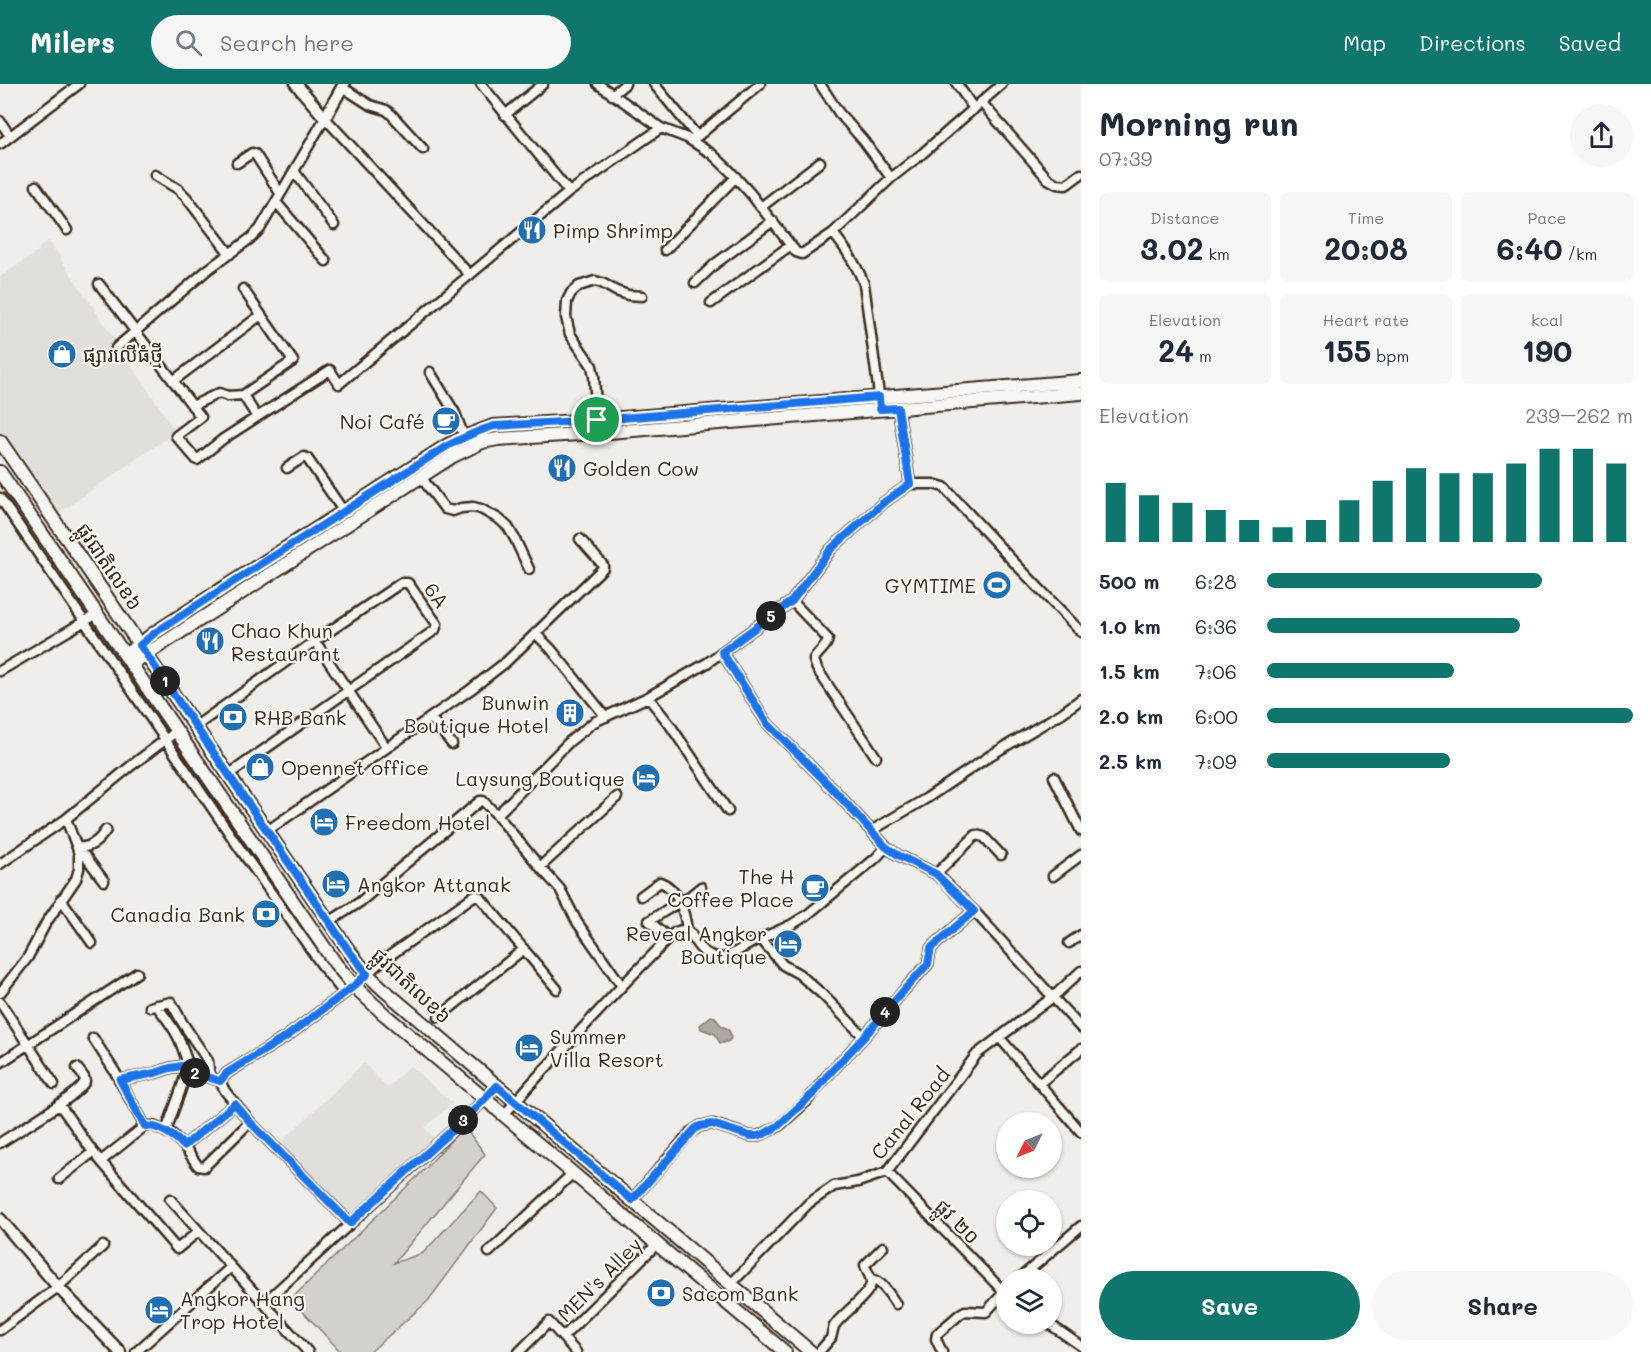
<!DOCTYPE html>
<meta charset="utf-8">
<style>
body{margin:0;font-family:Mali,"Noto Sans Khmer",sans-serif;background:#f6f6f7;color:#1f2937;height:100vh;display:flex;flex-direction:column;font-size:22px;white-space:nowrap}
*{box-sizing:border-box;margin:0}
p{font-size:20px;color:#747a83}
.icon{flex:none;width:33px;height:33px;fill:none;stroke:currentColor;stroke-width:2;stroke-linecap:round;stroke-linejoin:round}
.map{position:relative;flex:1;overflow:hidden}
.drawer{display:flex;flex-direction:column;background:#fff;width:570px}
.drawer>*{flex:none}
.needle{width:39px;rotate:227deg}
.tools{position:absolute;left:996px;top:1028px;display:grid;gap:12px}
.tools a{display:grid;place-items:center;width:66px;height:66px;border-radius:50%;background:#fff;box-shadow:0 2px 4px #0004;font-size:30px}
.pin{position:absolute;display:grid;place-items:center;width:51px;height:51px;color:#fff;margin:-26px;border:3px solid #fff;border-radius:50%;box-shadow:0 2px 6px #0007}
.km{position:absolute;width:30px;height:30px;margin:-15px;border-radius:50%;background:#222;color:#fff;font-size:16px;line-height:30px;text-align:center}
.round{display:grid;place-items:center;flex:none;width:63px;height:63px;border-radius:32px;background:#f6f6f7}
.summary{display:flex;align-items:center;justify-content:space-between;height:102px;padding:0 18px}
h1{font-size:33px;font-weight:700;line-height:45px}
.figures{display:grid;grid-template-columns:repeat(3,1fr);gap:9px;height:102px;padding:6px 18px}
.figures div{display:grid;align-content:center;border-radius:9px;background:#f6f6f7;text-align:center}
.figures b{font-size:30px;font-weight:700}
.figures small{font-size:16px;font-weight:400}
.figures p{font-size:16px}
.chart{height:168px;padding:12px 18px}
.chart p{display:flex;justify-content:space-between}
.chart svg{width:100%;height:108px;margin-top:6px;stroke:#0f766e;stroke-width:6}
.cta{display:flex;gap:12px;margin-top:auto;padding:12px 18px}
.cta a{flex:1;height:69px;border-radius:36px;background:#0f766e;color:#fff;font-size:24px;font-weight:700;line-height:69px;text-align:center}
.cta a+a{background:#f6f6f7;color:#1f2937}
ul{padding:0 18px;list-style:none;font-size:20px}
li{display:grid;grid-template-columns:96px 72px 1fr;align-items:center;height:45px}
li i{height:15px;border-radius:8px;background:#0f766e}
header{display:flex;align-items:center;gap:36px;box-sizing:border-box;height:84px;padding:0 30px;background:#0f766e;color:#fff}
header strong{font-size:28px}
nav{display:flex;gap:33px;margin-inline-start:auto;font-size:21px}
.search{width:420px;height:54px;background:#f6f6f7;display:flex;align-items:center;gap:15px;box-sizing:border-box;padding:0 21px;border-radius:33px;color:#747a83;font-size:22px}
main{display:flex;flex:1;min-height:0}
.map>svg:first-child{display:block}
</style>
<header>
<strong>Milers</strong>
<div class="search"><svg class="icon" aria-label="search" viewBox="0 0 24 24"><circle cx="10" cy="10" r="6"/><path d="M15 15l6 6"/></svg>Search here</div>
<nav><a>Map</a><a>Directions</a><a>Saved</a></nav>
</header>
<main>
<div class="map">
<svg width="1081" height="1268" viewBox="0 0 1081 1268">
<rect width="100%" height="100%" fill="#efeeea"/>
<filter id="ink" filterUnits="userSpaceOnUse"><feTurbulence type="fractalNoise" baseFrequency=".0167" numOctaves="2"/><feDisplacementMap in="SourceGraphic" scale="12" xChannelSelector="R" yChannelSelector="G"/><feConvolveMatrix kernelMatrix="1 2 1 2 8 2 1 2 1" color-interpolation-filters="sRGB"/></filter>
<g filter="url(#ink)">
<!-- built -->
<path fill="#e2dfdb" d="M49 157 176 348 53 433 0 356V193L39 167 38 164Z
M364 979 387 1004 410 982 452 1019 425 1044 436 1056 351 1136 280 1059Z"/>
<!-- green -->
<path fill="#d4d1cc" stroke="#887e75" stroke-width="1.5" d="M464 1042 485 1070 394 1179 423 1169 481 1107 497 1124 428 1217 370 1268H341L291 1215 426 1084Z"/>
<!-- water -->
<path fill="#afa8a1" stroke="#81766d" stroke-width="1.5" d="M711 932 715 933C717 936 718 939 721 941 726 946 725 941 729 947 735 956 727 959 720 959L715 950 701 945 700 941Z"/>
<g fill="none" stroke-linecap="round" stroke-linejoin="round">
<!-- minor casing -->
<g stroke="#3b2a1e" stroke-width="13">
<path id="minor" d="M481 0 569 108
M598 0 661 44 687 54 712 70 729 86 750 109 796 168 802 170 833 149 891 94 923 69 1002 0
M654 0 697 52
M820 0 839 29 863 56 891 94
M957 0 974 25
M342 3 370 21 386 26 391 30 423 65
M612 11 625 0
M981 18 1048 95 1057 100 1066 101 1081 90
M505 31 543 0
M0 37 10 52
M692 57 760 0
M0 60 79 0
M237 79 252 69 255 70 280 109
M294 87 334 141
M155 91 178 105 186 113 230 170
M36 102 67 146
M276 118 326 177
M761 123 820 78
M833 149C846 165 857 181 864 200L880 318
M665 166 736 93
M695 199 715 180 773 137
M99 200 201 333 176 352 197 376 223 355 330 286 339 300 569 108 661 44
M711 219 791 161
M116 264 206 187 251 154 260 145 325 34 470 191
M430 288 455 329 464 353
M173 297 261 231
M243 311 293 277 243 205
M192 322 219 309 228 312 243 311 257 333
M898 324 910 400
M597 336 594 292 592 282 570 250 566 233 567 217 571 209 579 202 595 197 602 199 616 207 628 211 642 212
M287 384 304 373 307 374 344 428
M421 393 445 425 453 427 461 424 473 423 481 425 499 435 508 443 515 455 529 485
M0 414 238 762 326 887 344 909
M792 517 828 555C827 564 817 568 814 576L817 585 876 673
M536 550 551 565 606 633
M315 557 386 663
M722 568 767 639 833 705 886 763 898 771 936 790 943 796 974 827 1081 944
M0 587 97 530
M648 613 670 641 728 727
M431 634 452 660
M196 642 315 557 401 499H408L437 540 435 546 228 691
M1054 693 1081 747
M497 731 570 657 594 638 648 613 707 579 792 517 831 465 883 419 910 400H933L944 403 1010 474 1081 548
M267 747 470 606 506 578 603 484V481L580 455
M871 747 927 714 991 671 1062 629 1081 615
M77 763C90 765 99 757 106 746
M78 767 86 773 104 797
M0 780 66 735 132 681 177 647
M540 783 617 713
M936 790 976 751 984 753 1001 771
M1053 792 1081 771
M641 812 660 798C678 804 685 829 687 846
M61 815 92 859
M680 820 701 803
M329 838 360 818 480 717H483L497 731 540 783 560 805 577 838 622 902
M669 854 649 837 679 818
M760 854 783 881 799 890 822 910 864 953
M1069 859 1081 851
M0 909 28 873 46 839 76 795 79 785V769L66 735
M0 918 54 1000
M156 921C164 931 172 941 178 953 183 962 186 980 193 987 198 992 213 994 220 997L225 1007 250 1038 350 1139
M150 923 171 918 182 938 208 977 210 993
M439 933 524 865
M999 953 1081 1048
M93 954 115 988 145 1042
M0 979 137 889
M120 996 155 989 170 984 188 981C183 1004 173 1025 166 1048
M220 997 227 989 286 953 354 902 378 880 475 811 480 813 557 905
M1040 999 1081 965
M504 1031 529 1002 622 902 675 848C694 841 690 853 699 863 706 871 714 874 725 874L753 858 791 841 807 831 876 774 886 763
M0 1059C16 1048 79 1012 85 997L84 993 77 984
M184 1062 235 1020
M93 1068 177 1165 199 1147
M101 1077 145 1042H153L172 1050 184 1062 198 1082 204 1083 250 1038
M887 1088 1006 1210
M59 1095 93 1068 59 1020
M170 1115 308 1268
M632 1116 691 1048 700 1042 713 1040 750 1052H757L763 1050 779 1042 807 1017 827 992 864 953 904 906 928 880 931 864 974 827
M489 1168 573 1089
M1020 1194 1081 1142
M871 1195C883 1198 889 1210 896 1220
M731 1200 809 1119 834 1102 858 1098 887 1088 977 970 1053 913 1081 887
M264 1219 472 1028 497 1002
M1048 1239 1081 1262
M0 1246 58 1203 103 1162
M563 1253 657 1160
M136 1268 231 1183
M519 1268 549 1238 576 1268
M819 1268 831 1254 834 1242 838 1237C845 1229 870 1209 871 1200 872 1193 866 1187 865 1181L883 1163
M942 1268 936 1255 937 1250 960 1230 965 1227 986 1228 1006 1206"/>
</g>
<!-- tertiary casing -->
<g stroke="#3b2a1e" stroke-width="15">
<path id="tertiary" d="M296 0 325 34 344 0
M0 1135 58 1203 120 1268"/>
</g>
<!-- secondary casing -->
<g stroke="#3b2a1e" stroke-width="16">
<path id="secondary" d="M125 571 156 548 222 505 446 362 464 353 493 342 597 336 1081 297
M131 580 453 372 482 358 498 355 597 349 1081 309"/>
</g>
<!-- primary casing -->
<g stroke="#3b2a1e" stroke-width="16">
<path id="primary" d="M0 357 349 867 367 890 384 906 811 1268
M0 388 335 879 354 902 384 930 785 1268"/>
</g>
<!-- minor -->
<use href="#minor" stroke="#f6f6f2" stroke-width="8"/>
<!-- tertiary -->
<use href="#tertiary" stroke="#f6f6f2" stroke-width="10"/>
<!-- secondary -->
<use href="#secondary" stroke="#f6f6f2" stroke-width="12"/>
<!-- primary -->
<use href="#primary" stroke="#f6f6f2" stroke-width="12"/>
</g>
</g>
<g fill="none" stroke-linecap="round" stroke-linejoin="round" filter="url(#ink)">
<!-- route casing -->
<g stroke="#fff" stroke-width="12">
<path id="route" d="M879 313 880 325 898 324 910 400 883 419 831 465 792 517 722 568 767 639 833 705 886 763 898 771 936 790 974 827 931 864 928 880 904 906 864 953 827 992 815 1008 778 1042 764 1050 757 1052H750L712 1040 700 1042 695 1045 632 1116 497 1002 473 1027 350 1139 250 1038 235 1020 184 1062C174 1051 159 1042 145 1042L120 996 155 989 170 984 188 981 197 990 220 997 227 989 286 953 354 902 367 890 349 867 140 561 156 548 222 505 447 362C462 354 477 347 494 342L597 336Z"/>
</g>
<!-- route -->
<use href="#route" stroke="#1a73e8" stroke-width="8"/>
</g>
<!-- icons -->
<defs>
<g id="restaurant-disc" transform="scale(1.5)"><circle r="9.5" fill="#1f6fb2" stroke="#f6f6f2"/><path d="M-5-6h1v4h1v-4h1v4h1v-4h1v5L-1.5 .5V6h-2V.5L-5-1ZM5-6V6H3V1.5H1.5Q1.5-4 5-6Z" fill="#fff"/></g>
<g id="shop-disc" transform="scale(1.5)"><circle r="9.5" fill="#1f6fb2" stroke="#f6f6f2"/><path d="M-5-2.5h2.3a2.7 3.5 0 0 1 5.4 0H5L5.5 6h-11ZM-1.5-2.5h3a1.5 2.3 0 0 0-3 0Z" fill="#fff"/></g>
<g id="cafe-disc" transform="scale(1.5)"><circle r="9.5" fill="#1f6fb2" stroke="#f6f6f2"/><path d="M-5.5-4.5H6V0H3Q3 3.5 0 3.5H-2.5Q-5.5 3.5-5.5 0ZM3-3.2v2h1.7v-2ZM-6 4.5H4V6H-6Z" fill="#fff"/></g>
<g id="stadium-disc" transform="scale(1.5)"><circle r="9.5" fill="#1f6fb2" stroke="#f6f6f2"/><path d="M0-5a6.5 5 0 1 0 0 10a6.5 5 0 1 0 0-10ZM-3.5-1.8h7v3.6h-7Z" fill="#fff"/></g>
<g id="building-disc" transform="scale(1.5)"><circle r="9.5" fill="#1f6fb2" stroke="#f6f6f2"/><path d="M-4-6H4V6H1V3H-1V6H-4ZM-2.5-4.3h1.7v1.8h-1.7ZM.8-4.3h1.7v1.8H.8ZM-2.5-1h1.7V.8h-1.7ZM.8-1h1.7V.8H.8Z" fill="#fff"/></g>
<g id="bank-disc" transform="scale(1.5)"><circle r="9.5" fill="#1f6fb2" stroke="#f6f6f2"/><path d="M-6-4H6V4H-6ZM0-2.3a2.3 2.3 0 1 0 0 4.6a2.3 2.3 0 1 0 0-4.6Z" fill="#fff"/></g>
<g id="hotel-disc" transform="scale(1.5)"><circle r="9.5" fill="#1f6fb2" stroke="#f6f6f2"/><path d="M-6-4.5h1.5V1H6V5H4.5V3h-9V5H-6ZM-4 0a1.8 1.8 0 1 1 3.6 0ZM.5 0V-2.5h3Q6-2.5 6 0Z" fill="#fff"/></g>
</defs>
<g fill-rule="evenodd">
<use href="#restaurant-disc" x="532" y="146"/>
<use href="#shop-disc" x="62" y="270"/>
<use href="#cafe-disc" x="446" y="337"/>
<use href="#restaurant-disc" x="562" y="384"/>
<use href="#stadium-disc" x="997" y="501"/>
<use href="#restaurant-disc" x="210" y="557"/>
<use href="#building-disc" x="570" y="629"/>
<use href="#bank-disc" x="233" y="633"/>
<use href="#shop-disc" x="260" y="683"/>
<use href="#hotel-disc" x="646" y="694"/>
<use href="#hotel-disc" x="324" y="738"/>
<use href="#hotel-disc" x="336" y="800"/>
<use href="#cafe-disc" x="815" y="804"/>
<use href="#bank-disc" x="266" y="830"/>
<use href="#hotel-disc" x="788" y="860"/>
<use href="#hotel-disc" x="529" y="964"/>
<use href="#bank-disc" x="661" y="1209"/>
<use href="#hotel-disc" x="159" y="1226"/>
</g>
<g text-anchor="middle" dominant-baseline="central" stroke-width="4.5" stroke-linejoin="round" paint-order="stroke">
<!-- poi labels -->
<g font-size="20" fill="#3b2a1e" stroke="#f6f6f2" text-anchor="start">
<text x="553" y="146">Pimp Shrimp</text>
<text x="83" y="270">ផ្សារលើធំថ្មី</text>
<text x="425" y="337" text-anchor="end">Noi Café</text>
<text x="583" y="384">Golden Cow</text>
<text x="976" y="501" text-anchor="end">GYMTIME</text>
<text x="231" y="546">Chao Khun<tspan x="231" dy="23">Restaurant</tspan></text>
<text x="549" y="618" text-anchor="end">Bunwin<tspan x="549" dy="23">Boutique Hotel</tspan></text>
<text x="254" y="633">RHB Bank</text>
<text x="281" y="683">Opennet office</text>
<text x="625" y="694" text-anchor="end">Laysung Boutique</text>
<text x="345" y="738">Freedom Hotel</text>
<text x="794" y="792" text-anchor="end">The H<tspan x="794" dy="23">Coffee Place</tspan></text>
<text x="357" y="800">Angkor Attanak</text>
<text x="245" y="830" text-anchor="end">Canadia Bank</text>
<text x="767" y="849" text-anchor="end">Reveal Angkor<tspan x="767" dy="23">Boutique</tspan></text>
<text x="550" y="952">Summer<tspan x="550" dy="23">Villa Resort</tspan></text>
<text x="682" y="1209">Sacom Bank</text>
<text x="180" y="1214">Angkor Hang<tspan x="180" dy="23">Trop Hotel</tspan></text>
</g>
<!-- street labels -->
<g font-size="20" fill="#3b2a1e" stroke="#f6f6f2">
<text transform="translate(110 482) rotate(56)">ផ្លូវជាតិលេខ៦</text>
<text transform="translate(437 511) rotate(54)">6A</text>
<text transform="translate(412 901) rotate(43)">ផ្លូវជាតិលេខ៦</text>
<text transform="translate(910 1029) rotate(-51)">Canal Road</text>
<text transform="translate(958 1137) rotate(45)">ផ្លូវ ២០</text>
<text transform="translate(599 1195) rotate(-45)">MEN's Alley</text>
</g>
</g>
</svg>
<div class="tools">
<a><svg class="needle" viewBox="-14 -14 28 28"><path d="M0-13l5 13h-10z" fill="#e53935"/><path d="M0 13l5-13h-10z" fill="#747a83"/></svg></a>
<a><svg class="icon" aria-label="locate" viewBox="0 0 24 24"><circle cx="12" cy="12" r="6"/><path d="M12 2v4M12 18v4M2 12h4M18 12h4"/></svg></a>
<a><svg class="icon" aria-label="layers" viewBox="0 0 24 24"><path d="M12 4l9 5-9 5-9-5zM3 14l9 5 9-5"/></svg></a>
</div>
<div class="pin" style="left:597px;top:336px;background:#1e9e55"><svg class="icon" aria-label="arrive" viewBox="0 0 24 24"><path d="M6 21V4h12l-3 4 3 4H6"/></svg></div>
<b class="km" style="left:165px;top:597px">1</b>
<b class="km" style="left:195px;top:989px">2</b>
<b class="km" style="left:463px;top:1036px">3</b>
<b class="km" style="left:885px;top:928px">4</b>
<b class="km" style="left:771px;top:532px">5</b>
</div>
<section class="drawer">
<div class="summary"><div><h1>Morning run</h1><p>07:39</p></div><a class="round"><svg class="icon" aria-label="share" viewBox="0 0 24 24"><path d="M12 15V3M7 8l5-5 5 5M5 13v7h14v-7"/></svg></a></div>
<div class="figures">
<div><p>Distance</p><b>3.02<small> km</small></b></div>
<div><p>Time</p><b>20:08</b></div>
<div><p>Pace</p><b>6:40<small> /km</small></b></div>
</div>
<div class="figures">
<div><p>Elevation</p><b>24<small> m</small></b></div>
<div><p>Heart rate</p><b>155<small> bpm</small></b></div>
<div><p>kcal</p><b>190</b></div>
</div>
<div class="chart"><p><span>Elevation</span>239–262 m</p>
<svg viewBox="0 0 160 44" preserveAspectRatio="none"><path d="M5 44V20M15 44V25M25 44V28M35 44V31M45 44V35M55 44V38M65 44V35M75 44V27M85 44V19M95 44V14M105 44V16M115 44V16M125 44V12M135 44V6M145 44V6M155 44V12"/></svg>
</div>
<ul>
<li><b>500 m</b>6:28<i style="width:75%"></i></li>
<li><b>1.0 km</b>6:36<i style="width:69%"></i></li>
<li><b>1.5 km</b>7:06<i style="width:51%"></i></li>
<li><b>2.0 km</b>6:00<i style="width:100%"></i></li>
<li><b>2.5 km</b>7:09<i style="width:50%"></i></li>
</ul>
<div class="cta"><a>Save</a><a>Share</a></div>
</section>
</main>
